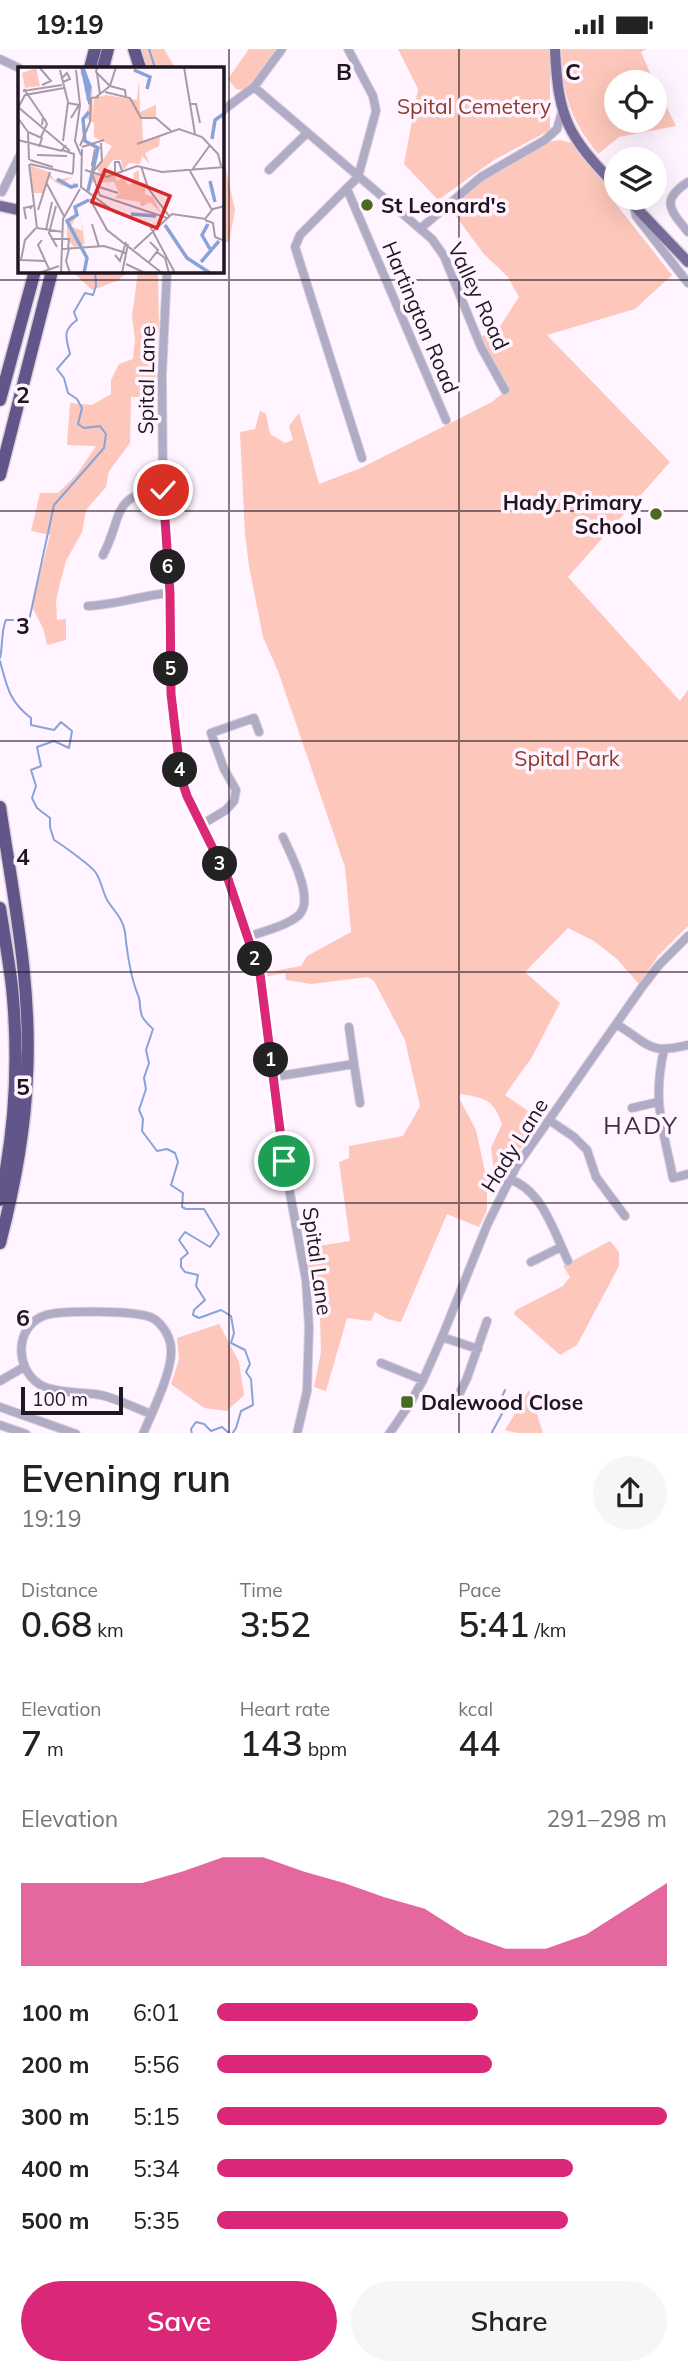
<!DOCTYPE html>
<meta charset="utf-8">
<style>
body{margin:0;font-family:Mulish,sans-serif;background:#f6f6f6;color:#222;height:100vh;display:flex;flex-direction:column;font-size:26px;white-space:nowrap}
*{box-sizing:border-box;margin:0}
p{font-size:23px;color:#767676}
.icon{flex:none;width:38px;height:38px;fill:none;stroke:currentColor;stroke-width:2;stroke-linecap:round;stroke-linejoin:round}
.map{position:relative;height:1384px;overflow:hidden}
.sheet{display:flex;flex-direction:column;background:#fff;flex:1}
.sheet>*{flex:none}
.controls{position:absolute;left:604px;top:21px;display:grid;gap:14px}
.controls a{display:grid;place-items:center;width:63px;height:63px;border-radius:50%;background:#fff;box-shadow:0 7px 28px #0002;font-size:35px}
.scale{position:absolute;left:21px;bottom:18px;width:102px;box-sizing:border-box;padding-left:7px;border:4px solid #201620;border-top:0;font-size:19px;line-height:24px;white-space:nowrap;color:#201620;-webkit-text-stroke:5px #fff4ff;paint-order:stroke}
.pin{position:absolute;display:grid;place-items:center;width:60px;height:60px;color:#fff;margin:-30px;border:4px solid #fff;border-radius:50%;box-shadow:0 2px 7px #0007}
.km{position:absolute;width:35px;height:35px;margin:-18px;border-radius:50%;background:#222;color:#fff;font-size:19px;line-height:35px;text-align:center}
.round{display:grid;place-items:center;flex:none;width:74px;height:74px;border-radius:37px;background:#f6f6f6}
.summary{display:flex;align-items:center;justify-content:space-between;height:119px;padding:0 21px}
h1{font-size:38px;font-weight:600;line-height:52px}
.stats{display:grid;grid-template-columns:repeat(3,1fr);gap:10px;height:119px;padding:7px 21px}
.stats div{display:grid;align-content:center}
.stats b{font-size:35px;font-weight:600}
.stats small{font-size:19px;font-weight:400}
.stats p{font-size:19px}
.chart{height:196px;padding:14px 21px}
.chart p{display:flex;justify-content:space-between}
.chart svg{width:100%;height:126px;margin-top:7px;fill:#db2777;opacity:.7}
.primary-button{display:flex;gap:14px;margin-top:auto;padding:14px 21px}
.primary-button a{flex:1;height:80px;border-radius:42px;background:#db2777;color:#fff;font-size:28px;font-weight:600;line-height:80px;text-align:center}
.primary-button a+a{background:#f6f6f6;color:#222}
ul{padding:0 21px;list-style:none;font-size:23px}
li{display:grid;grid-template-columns:112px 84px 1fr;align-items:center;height:52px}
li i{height:18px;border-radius:9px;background:#db2777}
.status{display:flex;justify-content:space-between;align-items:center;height:49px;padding:0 35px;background:#fff;direction:ltr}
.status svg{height:19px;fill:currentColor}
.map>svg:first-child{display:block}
</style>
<div class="status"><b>19:19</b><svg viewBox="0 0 49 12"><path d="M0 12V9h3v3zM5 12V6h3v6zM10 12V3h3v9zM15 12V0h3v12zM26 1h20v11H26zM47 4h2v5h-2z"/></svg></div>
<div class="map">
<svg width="688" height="1385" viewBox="0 0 688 1385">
<rect width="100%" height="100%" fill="#fff4ff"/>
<!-- green -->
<path fill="#fdc7bb" d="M139 0H164L175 19H145Z
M249 0H276L251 34 244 41 236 40 228 30Z
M398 0H550V81L494 111 438 151 404 115 418 40Z
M562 0H647L641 3 654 33H616V72H654L655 34 676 77 619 88 598 105C570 70 562 45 562 0Z
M560 91 572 94 587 115 616 144 612 150 672 226 635 260 547 286 670 413 568 528 680 652 688 641V877L658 907 639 935 617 910 594 892 568 879 525 923 560 954 532 1008 505 1046 541 1071 506 1120 496 1138 491 1099 502 1075C493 1049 484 1049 460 1045L459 1049 476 1081 487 1132V1161L479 1178 447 1165 401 1273 387 1270 375 1263 371 1272 347 1269 326 1342 314 1338 321 1303 320 1269 322 1259 315 1249 306 1199 350 1192 339 1113 349 1109V1097L403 1087 420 1057 405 991 374 932 368 928 311 935 286 931 285 924 265 928 264 924 301 917 307 907 351 883 345 818 278 622 263 588 249 517 245 485 240 383 255 380 260 362 266 365 270 385 285 394 293 391 289 377 299 364 319 435 361 419 492 353 503 344 479 289 501 276 519 248 508 228 483 204 450 159 482 130 553 92Z
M222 103 235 161 229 193H222Z
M75 222H129L117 232 92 241 74 224Z
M138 222H158L159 283 155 285V290L158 291 155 348H131L130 394 109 422 106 438 86 461 82 483 66 512 60 534 56 552 57 571 66 570V591L47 596 43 579 32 558 50 486 31 482 40 444H58L77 425 96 397 67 396 70 354 92 356 111 345V331L119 315 133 310 135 289 132 268Z
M610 1192 619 1203V1217L577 1296 560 1306 514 1265 516 1261 563 1237 570 1228 563 1217Z
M219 1275 239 1313 244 1346 227 1362 204 1359 171 1335 179 1310 177 1289Z
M529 1341 543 1384H517L505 1381Z"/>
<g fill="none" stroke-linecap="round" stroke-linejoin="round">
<!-- stream -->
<path stroke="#86a4d9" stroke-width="2" d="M149 0 155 19
M0 609C3 597 1 581 6 571H16L27 581 54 456 104 399 106 385 100 377 84 379 78 375 82 359 77 350 68 344 64 329 57 320 70 305C66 288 62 282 77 271L74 263 85 244 93 246 96 237 95 222
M0 612C7 638 9 652 31 669V676L54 681 61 673 72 682 69 699 54 692 37 698 41 717 31 721 36 737 32 749 37 759 50 769V778L54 791C61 795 93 818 96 824 102 833 103 846 109 854 115 863 123 870 125 883 127 903 130 927 138 946 141 952 139 960 142 967 144 972 149 976 153 980L146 1001 149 1014 144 1029 146 1040 139 1061 143 1070 142 1082 157 1102 167 1100 175 1104 178 1113 171 1136 183 1144 182 1158 186 1160H204L219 1185 210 1198 185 1183 179 1191 188 1204 181 1210V1218L185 1223 198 1226 196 1237 205 1251 194 1261 193 1266 199 1269 221 1261 231 1267 234 1284 231 1294 245 1301 250 1315 246 1323 251 1330 253 1356 241 1362 236 1379 232 1385
M192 1385 191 1380 196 1373 204 1375 211 1382 222 1378 230 1385
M491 1385 504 1361 501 1350 505 1341"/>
<!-- minor casing -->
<g stroke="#dbd0db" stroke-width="10">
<path id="minor" d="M348 0 373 47 376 62 358 128 300 186 295 198 362 409
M0 10 19 19
M254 38 432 190 444 207 481 298 505 341
M222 62 254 38 282 0
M269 121 307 84
M688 133C660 151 670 161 688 183
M347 140 446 371
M2 143 19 108
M634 158 636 167 688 234
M421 179 481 128 545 91 557 80 562 63
M167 222 162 326 163 441 170 544 171 645 177 708 187 747 228 830 260 929 284 1112 306 1231 309 1278 307 1342 297 1385
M103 506C123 469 110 445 163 441
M88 557C116 556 142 546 170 544
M201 776 226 761 234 752 236 741 224 720 211 684 254 669 259 683
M248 888C263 882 287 877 299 866 315 850 291 806 283 788
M616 975C650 995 647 1006 688 996
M664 1001C652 1053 663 1079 673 1129L688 1125
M354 1015 360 1054
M273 1028 354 1015 349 978
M632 1059 658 1053
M549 1071 574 1088 587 1101 596 1128 625 1167
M509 1130C542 1140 554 1183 568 1212
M531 1213 561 1198
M442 1288 478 1300
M381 1314 423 1331
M0 1332 24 1318
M0 1358 76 1385
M452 1360 467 1329 487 1272
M0 1376 26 1385
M143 1385C152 1363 173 1322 171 1299 170 1286 160 1270 147 1267 129 1262 63 1261 46 1266 15 1276 14 1318 39 1335 52 1344 84 1343 101 1346 118 1350 135 1359 151 1365
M389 1385 409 1356 423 1331 442 1288 488 1174 516 1118 642 938 659 916 688 887"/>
</g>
<!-- major casing -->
<g stroke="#dbd0db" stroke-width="13">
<path id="major" d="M555 0C558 70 568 87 616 137
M627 149 688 213
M0 157 19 161"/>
</g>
<!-- highway casing -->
<g stroke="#dbd0db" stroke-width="15">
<path id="highway" d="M134 0 140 19
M90 19 95 0
M103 19 108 0
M0 351 35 222
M0 426 52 222
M0 758C13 846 32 937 27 1027 25 1083 14 1140 0 1194
M0 859C4 885 9 912 12 938 19 1008 15 1083 0 1151"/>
</g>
<!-- minor -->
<use href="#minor" stroke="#b1acc6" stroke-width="8"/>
<!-- major -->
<use href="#major" stroke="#766c9a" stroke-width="10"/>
<!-- highway -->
<use href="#highway" stroke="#62558a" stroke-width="12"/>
</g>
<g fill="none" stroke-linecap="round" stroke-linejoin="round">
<!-- route casing -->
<g stroke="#fff" stroke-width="14">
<path id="route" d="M163 441 170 544 171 645 181 729 187 747 228 830 260 925 284 1112"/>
</g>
<!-- route -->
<use href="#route" stroke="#db2777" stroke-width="9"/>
</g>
<!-- grid -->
<path fill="none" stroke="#201620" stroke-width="2" stroke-opacity="0.55" d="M229 0V1385M459 0V1385M0 231H688M0 462H688M0 692H688M0 923H688M0 1154H688"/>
<!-- markers -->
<g fill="#496a21" stroke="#fff4ff" stroke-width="2.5">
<circle cx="367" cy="156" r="7"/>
<circle cx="656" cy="465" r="7"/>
<rect x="400" y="1346" width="14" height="14" rx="3.5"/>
</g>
<g text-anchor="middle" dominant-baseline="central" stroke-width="7" stroke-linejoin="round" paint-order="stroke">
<!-- park labels -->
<g font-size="21" fill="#8c3b2c" stroke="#fff4ff">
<text x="474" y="57">Spital Cemetery</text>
<text x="567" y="709">Spital Park</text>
</g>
<!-- poi labels -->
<g font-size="21" font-weight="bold" fill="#201620" stroke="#fff4ff" text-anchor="start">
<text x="381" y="156">St Leonard's</text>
<text x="642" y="453" text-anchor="end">Hady Primary<tspan x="642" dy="24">School</tspan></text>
<text x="421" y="1353">Dalewood Close</text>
</g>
<!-- street labels -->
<g font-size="21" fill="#201620" stroke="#fff4ff">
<text transform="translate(479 247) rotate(65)">Valley Road</text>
<text transform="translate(421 268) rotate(67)">Hartington Road</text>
<text transform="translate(146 331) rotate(-89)">Spital Lane</text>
<text transform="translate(514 1096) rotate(-58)">Hady Lane</text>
<text transform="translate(318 1212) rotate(82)">Spital Lane</text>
</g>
<!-- quarter labels -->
<g font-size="24" letter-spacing="2" fill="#422d42" stroke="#fff4ff">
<text x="641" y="1076">HADY</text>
</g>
</g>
<!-- overview -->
<g transform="translate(18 18)">
<rect width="206" height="206" fill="#fff4ff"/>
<path d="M18 1 22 19 7 21 4 6ZM66 4 71 19V36L74 18 75 49 76 31 88 28 119 33 121 13 122 45 138 38V50L124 52 125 74 142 70 141 79 127 86 132 97 124 89 122 97 111 96 105 103 103 93H95L87 104 98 108V114L106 111 110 118 117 115 115 107 121 103V115L128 116 127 127 135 130 143 146 132 135 123 140 122 135 97 131 101 126 96 115 73 116V109L81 105 79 102 94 79 76 70V56L67 50 71 39 66 22 70 17 62 6ZM11 98 31 105 36 113 56 110 47 114 54 119 56 114 59 123 57 119 52 121 40 117 31 110 26 126H15ZM63 140 64 156 67 181 66 177 56 180 49 171V153L58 147 56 143 60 147 53 159 64 164Z" fill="#fdc7bb"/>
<path fill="none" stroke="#86a4d9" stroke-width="3.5" d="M64 1 72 37M65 1 72 20 70 33M116 3 132 10 129 22M194 72 197 53 207 46M39 112 53 120 60 118M192 114 197 135M70 124 80 81 67 74 65 52 71 45M113 147 138 149M190 157 184 168 192 182M147 158 169 191 192 206M183 195 201 174M66 206 69 191 49 154 59 148 57 140 71 133"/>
<path fill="none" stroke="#a69ba6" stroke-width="2" d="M21 0 33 14 24 18M79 0 78 5 92 19M166 0 177 67M42 3 50 35 45 74M58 3 62 38 57 74 63 88M79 6 82 28M43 12 49 6 52 12 45 15M92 19 107 23 108 30M6 22 25 50 24 58M5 24 44 18M87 25 112 31 123 51H138L153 64M77 31 92 19 98 0M50 36 61 38 53 51M173 37H178L182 56M0 40 52 84M0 41 7 28 46 21M0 51 10 65 11 93M10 65 24 71 21 80M23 70 29 57 26 51M0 73 44 84M119 77 161 62 184 70 200 87 203 99M48 78 44 83 56 87 55 106M62 79 72 55 73 31 81 30M64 80 86 73M64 82 63 120 97 145 132 159 157 206M19 88 49 89M12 93 35 100M11 97 19 161M12 97 55 107M123 99 130 121 151 149M77 102 74 98 77 82M67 103 89 110 119 99 144 105 207 100M174 103 192 78M172 104 194 143M97 107V95H101L104 104M29 117 46 149M78 119 100 126M81 128 149 151M82 129 74 106 84 94 83 76M72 132 89 163 144 206M38 139 31 166 39 180M20 143 32 105M8 152 6 141 14 139 12 142M187 152 195 142 207 139M187 153 195 156 197 170 207 174M74 157 81 180M18 161 7 173 3 193 27 194M19 161 45 165M28 163 34 135M33 172H51L50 182M24 173 20 178 31 202M44 182 86 179 108 186M51 182 48 194 52 206M116 182 154 147 188 152M139 185 147 191 151 206M97 188 102 194 108 175M131 195 140 183 132 175M108 197 127 206M21 206 41 199M43 206 45 152 62 122M104 206 110 177"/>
<path fill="#d62828" fill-opacity="0.15" stroke="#d62828" stroke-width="3.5" d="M87 103 152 129 139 161 74 135Z"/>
<rect width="206" height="206" fill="none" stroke="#201620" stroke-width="3.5"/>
</g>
<g font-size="23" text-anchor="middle" font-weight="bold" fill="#201620" stroke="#fff4ff" stroke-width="7" stroke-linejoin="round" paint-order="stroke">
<text x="344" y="31">B</text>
<text x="573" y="31">C</text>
<text x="23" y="354">2</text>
<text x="23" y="585">3</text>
<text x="23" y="816">4</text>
<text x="23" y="1046">5</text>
<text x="23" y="1277">6</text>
</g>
</svg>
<div class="controls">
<a><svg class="icon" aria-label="locate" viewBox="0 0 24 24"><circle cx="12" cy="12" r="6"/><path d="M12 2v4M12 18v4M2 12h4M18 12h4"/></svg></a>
<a><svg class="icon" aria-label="layers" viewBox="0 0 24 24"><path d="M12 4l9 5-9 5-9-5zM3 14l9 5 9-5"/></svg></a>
</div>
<div class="scale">100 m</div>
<div class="pin" style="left:284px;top:1112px;background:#1e9e55"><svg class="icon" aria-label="arrive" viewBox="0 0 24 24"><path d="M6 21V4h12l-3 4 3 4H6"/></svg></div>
<div class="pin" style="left:163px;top:441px;background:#d93025"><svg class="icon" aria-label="check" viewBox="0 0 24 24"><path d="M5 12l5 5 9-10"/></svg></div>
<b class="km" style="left:271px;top:1011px">1</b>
<b class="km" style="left:255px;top:910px">2</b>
<b class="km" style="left:220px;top:815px">3</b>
<b class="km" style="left:180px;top:721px">4</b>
<b class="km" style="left:171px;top:620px">5</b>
<b class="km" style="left:168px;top:518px">6</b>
</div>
<section class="sheet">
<div class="summary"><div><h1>Evening run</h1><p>19:19</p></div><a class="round"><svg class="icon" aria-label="share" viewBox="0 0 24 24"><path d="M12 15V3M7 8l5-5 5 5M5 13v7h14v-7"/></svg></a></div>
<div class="stats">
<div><p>Distance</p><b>0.68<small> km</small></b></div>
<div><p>Time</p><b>3:52</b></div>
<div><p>Pace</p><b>5:41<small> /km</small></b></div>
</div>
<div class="stats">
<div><p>Elevation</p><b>7<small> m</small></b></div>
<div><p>Heart rate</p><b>143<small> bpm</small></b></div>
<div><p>kcal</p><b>44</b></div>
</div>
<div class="chart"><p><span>Elevation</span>291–298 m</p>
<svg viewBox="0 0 160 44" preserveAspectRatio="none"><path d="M0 44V15L10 15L20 15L30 15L40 11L50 6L60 6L70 11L80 15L90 20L100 24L110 33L120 38L130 38L140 33L150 24L160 15V44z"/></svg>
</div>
<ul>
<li><b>100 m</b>6:01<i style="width:58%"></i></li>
<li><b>200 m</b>5:56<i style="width:61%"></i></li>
<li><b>300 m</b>5:15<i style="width:100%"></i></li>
<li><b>400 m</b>5:34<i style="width:79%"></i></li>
<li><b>500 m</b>5:35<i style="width:78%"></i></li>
</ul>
<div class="primary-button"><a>Save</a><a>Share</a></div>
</section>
